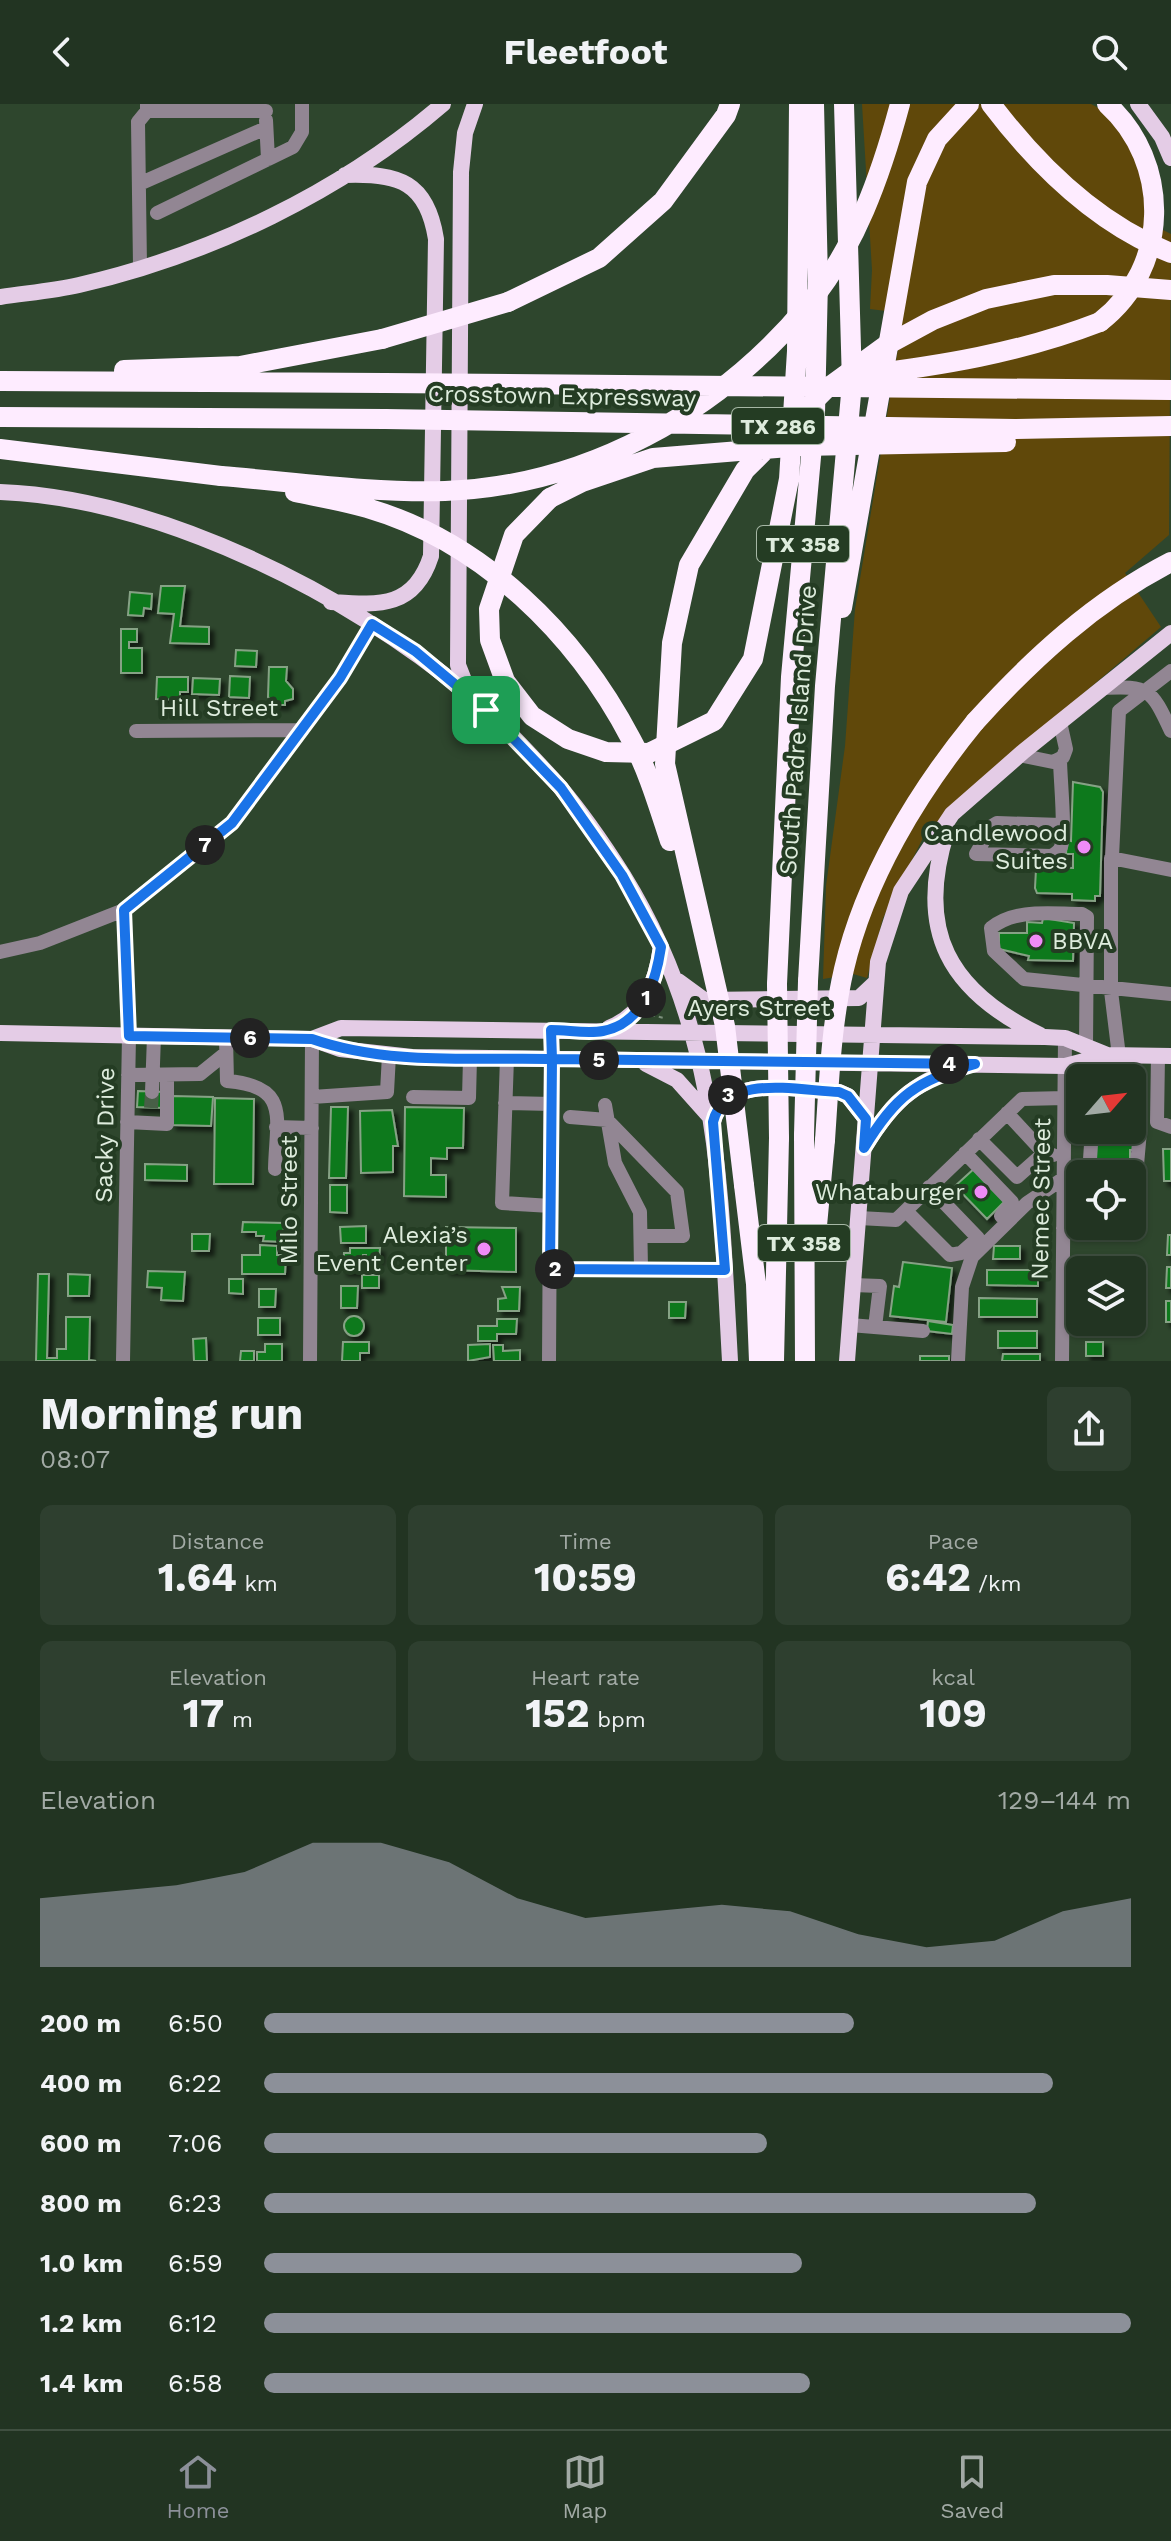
<!DOCTYPE html>
<meta charset="utf-8">
<style>
body{margin:0;font-family:"Work Sans",sans-serif;background:#2e3f2f;color:#f1f3f6;height:100vh;display:flex;flex-direction:column;font-size:30px;white-space:nowrap}
*{box-sizing:border-box;margin:0}
p{font-size:26px;color:#a2aaa5}
.icon{flex:none;width:44px;height:44px;fill:none;stroke:currentColor;stroke-width:2;stroke-linecap:round;stroke-linejoin:round}
.map{position:relative;height:1257px;overflow:hidden}
.details{display:flex;flex-direction:column;background:#223422;flex:1}
.details>*{flex:none}
.needle{width:52px;rotate:62deg}
.buttons{position:absolute;left:1066px;top:960px;display:grid;gap:16px}
.buttons a{display:grid;place-items:center;width:80px;height:80px;border-radius:12px;background:#223422;box-shadow:0 2px 6px #0004,0 0 0 2px #3f4f40;font-size:40px}
.pin{position:absolute;display:grid;place-items:center;width:68px;height:68px;color:#fff;margin:-34px;border-radius:16px;box-shadow:0 4px 12px #0006}
.km{position:absolute;width:40px;height:40px;margin:-20px;border-radius:50%;background:#222;color:#fff;font-size:22px;line-height:40px;text-align:center}
.round{display:grid;place-items:center;flex:none;width:84px;height:84px;border-radius:12px;background:#2e3f2f}
.head{display:flex;align-items:center;justify-content:space-between;height:136px;padding:0 40px}
h1{font-size:44px;font-weight:700;line-height:60px}
.stats{display:grid;grid-template-columns:repeat(3,1fr);gap:12px;height:136px;padding:8px 40px}
.stats div{display:grid;align-content:center;border-radius:12px;background:#2e3f2f;text-align:center}
.stats b{font-size:40px;font-weight:700}
.stats small{font-size:22px;font-weight:400}
.stats p{font-size:22px}
.chart{height:224px;padding:16px 40px}
.chart p{display:flex;justify-content:space-between}
.chart svg{width:100%;height:144px;margin-top:8px;fill:#8c9099;opacity:.7}
ul{padding:0 40px;list-style:none;font-size:26px}
li{display:grid;grid-template-columns:128px 96px 1fr;align-items:center;height:60px}
li i{height:20px;border-radius:10px;background:#8c9099}
header{display:flex;justify-content:space-between;align-items:center;height:104px;padding:0 40px;background:#223422;font-size:36px;font-weight:700}
.menu{display:flex;justify-content:space-around;align-items:center;height:112px;border-top:2px solid #3f4f40;background:#223422;font-size:22px;color:#a2aaa5}
.menu a{display:grid;justify-items:center;gap:4px}
.menu .selected{color:#8c9099}
.map>svg:first-child{display:block}
</style>
<header><svg class="icon" aria-label="back" viewBox="0 0 24 24"><path d="M15 5l-7 7 7 7"/></svg>Fleetfoot<svg class="icon" aria-label="search" viewBox="0 0 24 24"><circle cx="10" cy="10" r="6"/><path d="M15 15l6 6"/></svg></header>
<div class="map">
<svg width="1171" height="1257" viewBox="0 0 1171 1257">
<defs>
<filter id="shadow"><feDropShadow dx="4.5" dy="4.5" stdDeviation="2" flood-color="#0009"/></filter>
</defs>
<rect width="100%" height="100%" fill="#2e462d"/>
<!-- green -->
<path fill="#60480a" d="M862 0H1091C1142 26 1145 72 1155 122L1171 130 1169 431 1125 469 1161 523 961 694 923 734 883 814 867 874 853 870 823 875 826 782 845 642 855 505 898 245 886 207 870 205 872 166Z"/>
<!-- building -->
<path fill="#0f791d" stroke="#86a285" stroke-width="2" filter="url(#shadow)" d="M161 482H185L180 522 209 523V540L170 539 174 510 158 509Z
M130 488 152 490 151 505 144 504 143 512 128 511Z
M121 525H137V538H129V544H142V569H121Z
M236 546 257 547 256 563 235 562Z
M269 563H287L286 577 293 585V595L285 597V601H276L268 593Z
M230 572 250 573 249 594 229 593Z
M157 573H188V588H180V596L156 595Z
M193 574 220 575 219 591 192 590Z
M1073 678 1100 683 1103 688 1100 792H1095V797L1072 796V790L1037 789 1035 784 1036 765 1039 763 1073 764V750H1066L1067 736 1071 737Z
M1043 814 1074 819 1073 857 1028 856 1029 852 999 845V829H1027V818L1042 819Z
M138 987 165 988 164 1004 137 1003Z
M173 992 213 993 211 1022 172 1021Z
M215 994 254 995 253 1080H214Z
M331 1003H348L346 1074H329Z
M405 1003 464 1004 463 1044H447V1055L431 1054V1071H446V1093L404 1092Z
M392 1006 398 1042H393V1068L361 1069 360 1007Z
M1095 1028 1132 1030 1131 1036H1136V1046H1130V1063L1094 1061Z
M1163 1045H1171V1077H1164Z
M145 1060 187 1061V1077L145 1076Z
M976 1063 1007 1095 987 1115 955 1082Z
M330 1081H347V1109L330 1108Z
M243 1118 284 1119 283 1138 263 1137 264 1132H256V1128H242Z
M366 1122V1139H341L340 1123Z
M446 1123 516 1124V1168L446 1166Z
M192 1130H210L209 1147H192Z
M1168 1131H1171V1151H1167Z
M260 1141 277 1142V1151H286L285 1170H242V1151H260Z
M994 1142H1020V1155H993Z
M350 1144H380L379 1156H366V1151H363L362 1159H372V1168L343 1167 344 1149H350Z
M1089 1153 1110 1154 1109 1166H1089Z
M903 1158 952 1164 946 1218 890 1212 894 1182 899 1183Z
M1167 1163H1171V1184H1166Z
M987 1166H1038V1182L987 1181Z
M148 1167 185 1168 183 1197 161 1196 162 1184 147 1183Z
M38 1170H49L47 1254H57V1245H66V1213H90L89 1256 96 1257H36Z
M68 1170 90 1171 89 1192H68Z
M362 1171H379V1184H362Z
M229 1175H243V1190L229 1189Z
M341 1182H358L357 1204H341Z
M502 1183H520L519 1207H498V1195L506 1194Z
M259 1185H276L275 1203H259Z
M979 1194 1037 1195V1213H979Z
M1166 1197H1171V1218H1166Z
M669 1198H686L685 1214H669Z
M344 1222a10 10 0 1 1 20 0a10 10 0 1 1-20 0Z
M258 1214H280V1231H258Z
M497 1215H517L516 1230H497V1237H478V1222H497Z
M928 1217 953 1221 952 1230 927 1227Z
M1087 1218H1130V1224L1087 1223Z
M998 1227H1037V1244H998Z
M206 1234 207 1257H194L193 1235Z
M343 1238H369V1249H360V1257H342Z
M1086 1238H1103V1252H1086Z
M265 1240H282V1257H257V1248H265Z
M490 1240V1253L468 1257V1241Z
M493 1241H503V1247L520 1246V1257H494Z
M241 1247H254V1257H240Z
M1003 1250H1040V1257H1002Z
M920 1252H949V1257H920Z"/>
<g fill="none" stroke-linecap="round" stroke-linejoin="round">
<!-- minor-tunnel -->
<path stroke="#485f47" stroke-width="14" stroke-dasharray="14 7" stroke-linecap="butt" d="M151 1004 152 988"/>
<!-- path -->
<path stroke="#7d907c" stroke-width="2" stroke-dasharray="4 4" stroke-linecap="butt" d="M651 911 664 914"/>
<!-- minor -->
<path stroke="#928693" stroke-width="14" d="M147 7H266
M266 16 268 55
M139 80 266 24
M157 109 293 43 302 28V0
M140 162 138 18 147 7V0
M1102 584C1149 582 1151 584 1171 627
M136 627 302 626
M1019 651 1053 658 1063 653 1066 645 1060 618
M1060 655C1060 674 1066 728 1061 743 1059 748 1055 750 1051 752L976 750 992 722 997 719 1061 721
M1112 753 1119 607 1171 567
M0 848 40 839 124 806 232 719 340 574 372 520
M226 934 227 977C291 982 276 1014 275 1065
M1086 943 1087 813 1082 810C1051 810 1016 804 991 824L994 847 1024 875 1171 890
M1119 952 1111 887V754L1171 766
M1158 952 1157 1018 1171 1023
M507 954 502 1099 551 1102
M1097 954 1099 974
M128 971 200 970 226 949
M152 988 154 932
M312 993 387 988 389 951
M413 993 469 994 470 954
M505 999 552 1000
M605 1001 615 1059 640 1108 641 1165
M1132 1006 1141 1016 1132 1117
M1007 1009 1044 1049 1053 1051
M570 1013 607 1016 677 1088 683 1132H641
M127 1018 167 1020V971
M276 1023 312 1024
M979 1035 1017 1073 1044 1049
M965 1049 1012 1098 1001 1112
M1089 1070 1092 1026
M929 1083 978 1134
M906 1107 950 1151 961 1149 977 1135
M859 1114 896 1116 1022 995 1065 994
M1063 1124 1080 1121
M550 1165 725 1166
M853 1181 880 1182 875 1223
M850 1221 923 1227
M123 1257 129 932 124 806
M310 1257 312 935
M549 1257 551 926
M958 1257 962 1183 972 1153 1027 1099 1064 1074H1080
M1062 1257 1065 934"/>
<!-- major -->
<path stroke="#e4cce6" stroke-width="16" d="M475 0 465 29 461 68 458 561 465 579C494 615 528 647 559 682 582 709 604 741 623 771 720 928 720 1080 730 1257
M1138 0 1162 33 1171 54
M0 193C26 189 53 187 79 181 210 151 341 88 443 0
M0 388C158 394 348 489 468 590
M331 498C378 501 414 505 431 452L436 135C427 78 399 69 345 71
M947 727C915 827 949 887 1040 931
M678 877 704 896 859 894 876 878
M609 924C644 910 656 879 661 843
M0 929 312 935 340 945 412 953 1065 962 1107 951 1171 952
M312 935 341 924 1045 933 1065 934 1107 951
M646 960 677 976 710 1013
M713 1018C726 968 799 987 839 988L848 992 866 1015
M865 1042C889 1003 912 978 957 965
M847 1257 878 858 901 787 952 710 1024 647 1171 529"/>
<!-- highway -->
<path stroke="#feecff" stroke-width="20" d="M508 198 599 154 663 97 726 11 730 0
M1100 218C1171 163 1171 58 1107 0
M124 266 240 262 382 235
M0 277 385 279
M0 313 385 315
M0 345 221 372
M550 394 514 431 489 505 490 536 505 577 532 612 568 635 606 648 649 649 714 617 753 555 789 375 797 247 799 0
M842 504 917 78 937 35 969 0
M975 618C1032 555 1095 497 1171 458
M808 877 825 582 852 279 844 0
M777 880 791 573 815 309 818 177 814 0
M804 1031 805 1257
M744 1081 756 1180 759 1257
M816 1132 825 1036
M774 1257 779 1034"/>
<!-- highway-bridge -->
<path stroke="#feecff" stroke-width="20" d="M991 0C1038 62 1097 120 1171 149
M382 235 508 198
M855 272C939 262 1020 249 1100 218
M385 279 1171 286
M385 315 1015 325 1171 322
M221 372C295 378 370 389 445 387 586 382 718 309 807 202 855 145 881 71 900 0
M295 388C319 393 343 397 367 404 483 438 576 530 631 635 648 666 659 704 670 737
M550 394 582 378 653 354 801 342 1006 338
M777 880 779 1034
M804 1031 808 877
M825 1036C829 979 831 921 844 865 865 775 917 689 975 618
M744 1081 725 922 665 660 672 539 689 461 745 366 826 285 885 242 933 216 986 195 1054 181H1107L1171 186"/>
</g>
<g fill="none" stroke-linecap="round" stroke-linejoin="round">
<!-- route casing -->
<g stroke="#fff" stroke-width="16">
<path id="route" d="M486 606 561 684 622 771 661 843C656 878 642 920 603 927 587 930 568 926 551 926L552 955 550 1165 725 1166 713 1018C725 968 800 987 839 988L848 992 866 1015 864 1044C896 991 916 977 975 960 835 959 695 957 554 955 474 953 389 962 312 935L129 932 124 806 232 719 340 574 372 520 415 547 486 606"/>
</g>
<!-- route -->
<use href="#route" stroke="#1a73e8" stroke-width="10"/>
</g>
<!-- markers -->
<g fill="#ef8bf7" stroke="#243c23" stroke-width="3">
<circle cx="1084" cy="743" r="8"/>
<circle cx="1036" cy="837" r="8"/>
<circle cx="981" cy="1088" r="8"/>
<circle cx="484" cy="1145" r="8"/>
</g>
<g text-anchor="middle" dominant-baseline="central" stroke-width="8" stroke-linejoin="round" paint-order="stroke">
<!-- shield labels -->
<g fill="#243c23" stroke="#a6b7a5" stroke-width="2">
<rect x="732" y="304" width="92" height="36" rx="6"/>
<rect x="757" y="422" width="92" height="36" rx="6"/>
<rect x="758" y="1121" width="92" height="36" rx="6"/>
</g>
<g font-size="22" font-weight="bold" fill="#deecdd">
<text x="778" y="322">TX 286</text>
<text x="803" y="440">TX 358</text>
<text x="804" y="1139">TX 358</text>
</g>
<!-- street labels -->
<g font-size="24" fill="#deecdd" stroke="#243c23">
<text transform="translate(562 292) rotate(1)">Crosstown Expressway</text>
<text x="219" y="604">Hill Street</text>
<text transform="translate(798 626) rotate(-86)">South Padre Island Drive</text>
<text x="759" y="904">Ayers Street</text>
<text transform="translate(105 1031) rotate(-89)">Sacky Drive</text>
<text transform="translate(1041 1095) rotate(-89)">Nemec Street</text>
<text transform="translate(289 1096) rotate(-90)">Milo Street</text>
</g>
<!-- poi labels -->
<g font-size="24" fill="#deecdd" stroke="#243c23" text-anchor="end">
<text x="1068" y="729">Candlewood<tspan x="1068" dy="28">Suites</tspan></text>
<text x="1052" y="837" text-anchor="start">BBVA</text>
<text x="965" y="1088">Whataburger</text>
<text x="468" y="1131">Alexia’s<tspan x="468" dy="28">Event Center</tspan></text>
</g>
</g>
</svg>
<div class="buttons">
<a><svg class="needle" viewBox="-14 -14 28 28"><path d="M0-13l5 13h-10z" fill="#e53935"/><path d="M0 13l5-13h-10z" fill="#a2aaa5"/></svg></a>
<a><svg class="icon" aria-label="locate" viewBox="0 0 24 24"><circle cx="12" cy="12" r="6"/><path d="M12 2v4M12 18v4M2 12h4M18 12h4"/></svg></a>
<a><svg class="icon" aria-label="layers" viewBox="0 0 24 24"><path d="M12 4l9 5-9 5-9-5zM3 14l9 5 9-5"/></svg></a>
</div>
<div class="pin" style="left:486px;top:606px;background:#1e9e55"><svg class="icon" aria-label="arrive" viewBox="0 0 24 24"><path d="M6 21V4h12l-3 4 3 4H6"/></svg></div>
<b class="km" style="left:646px;top:894px">1</b>
<b class="km" style="left:555px;top:1165px">2</b>
<b class="km" style="left:728px;top:991px">3</b>
<b class="km" style="left:949px;top:960px">4</b>
<b class="km" style="left:599px;top:956px">5</b>
<b class="km" style="left:250px;top:934px">6</b>
<b class="km" style="left:205px;top:741px">7</b>
</div>
<section class="details">
<div class="head"><div><h1>Morning run</h1><p>08:07</p></div><a class="round"><svg class="icon" aria-label="share" viewBox="0 0 24 24"><path d="M12 15V3M7 8l5-5 5 5M5 13v7h14v-7"/></svg></a></div>
<div class="stats">
<div><p>Distance</p><b>1.64<small> km</small></b></div>
<div><p>Time</p><b>10:59</b></div>
<div><p>Pace</p><b>6:42<small> /km</small></b></div>
</div>
<div class="stats">
<div><p>Elevation</p><b>17<small> m</small></b></div>
<div><p>Heart rate</p><b>152<small> bpm</small></b></div>
<div><p>kcal</p><b>109</b></div>
</div>
<div class="chart"><p><span>Elevation</span>129–144 m</p>
<svg viewBox="0 0 160 44" preserveAspectRatio="none"><path d="M0 44V23L10 21L20 19L30 15L40 6L50 6L60 12L70 23L80 29L90 27L100 25L110 27L120 34L130 38L140 36L150 27L160 23V44z"/></svg>
</div>
<ul>
<li><b>200 m</b>6:50<i style="width:68%"></i></li>
<li><b>400 m</b>6:22<i style="width:91%"></i></li>
<li><b>600 m</b>7:06<i style="width:58%"></i></li>
<li><b>800 m</b>6:23<i style="width:89%"></i></li>
<li><b>1.0 km</b>6:59<i style="width:62%"></i></li>
<li><b>1.2 km</b>6:12<i style="width:100%"></i></li>
<li><b>1.4 km</b>6:58<i style="width:63%"></i></li>
</ul>
</section>
<nav class="menu">
<a class="selected"><svg class="icon" aria-label="home" viewBox="0 0 24 24"><path d="M3 11l9-7 9 7M6 9v11h12V9"/></svg>Home</a>
<a><svg class="icon" aria-label="map" viewBox="0 0 24 24"><path d="M3 6l6-2 6 2 6-2v14l-6 2-6-2-6 2zM9 4v14M15 6v14"/></svg>Map</a>
<a><svg class="icon" aria-label="saved" viewBox="0 0 24 24"><path d="M7 4h10v16l-5-4-5 4z"/></svg>Saved</a>
</nav>
